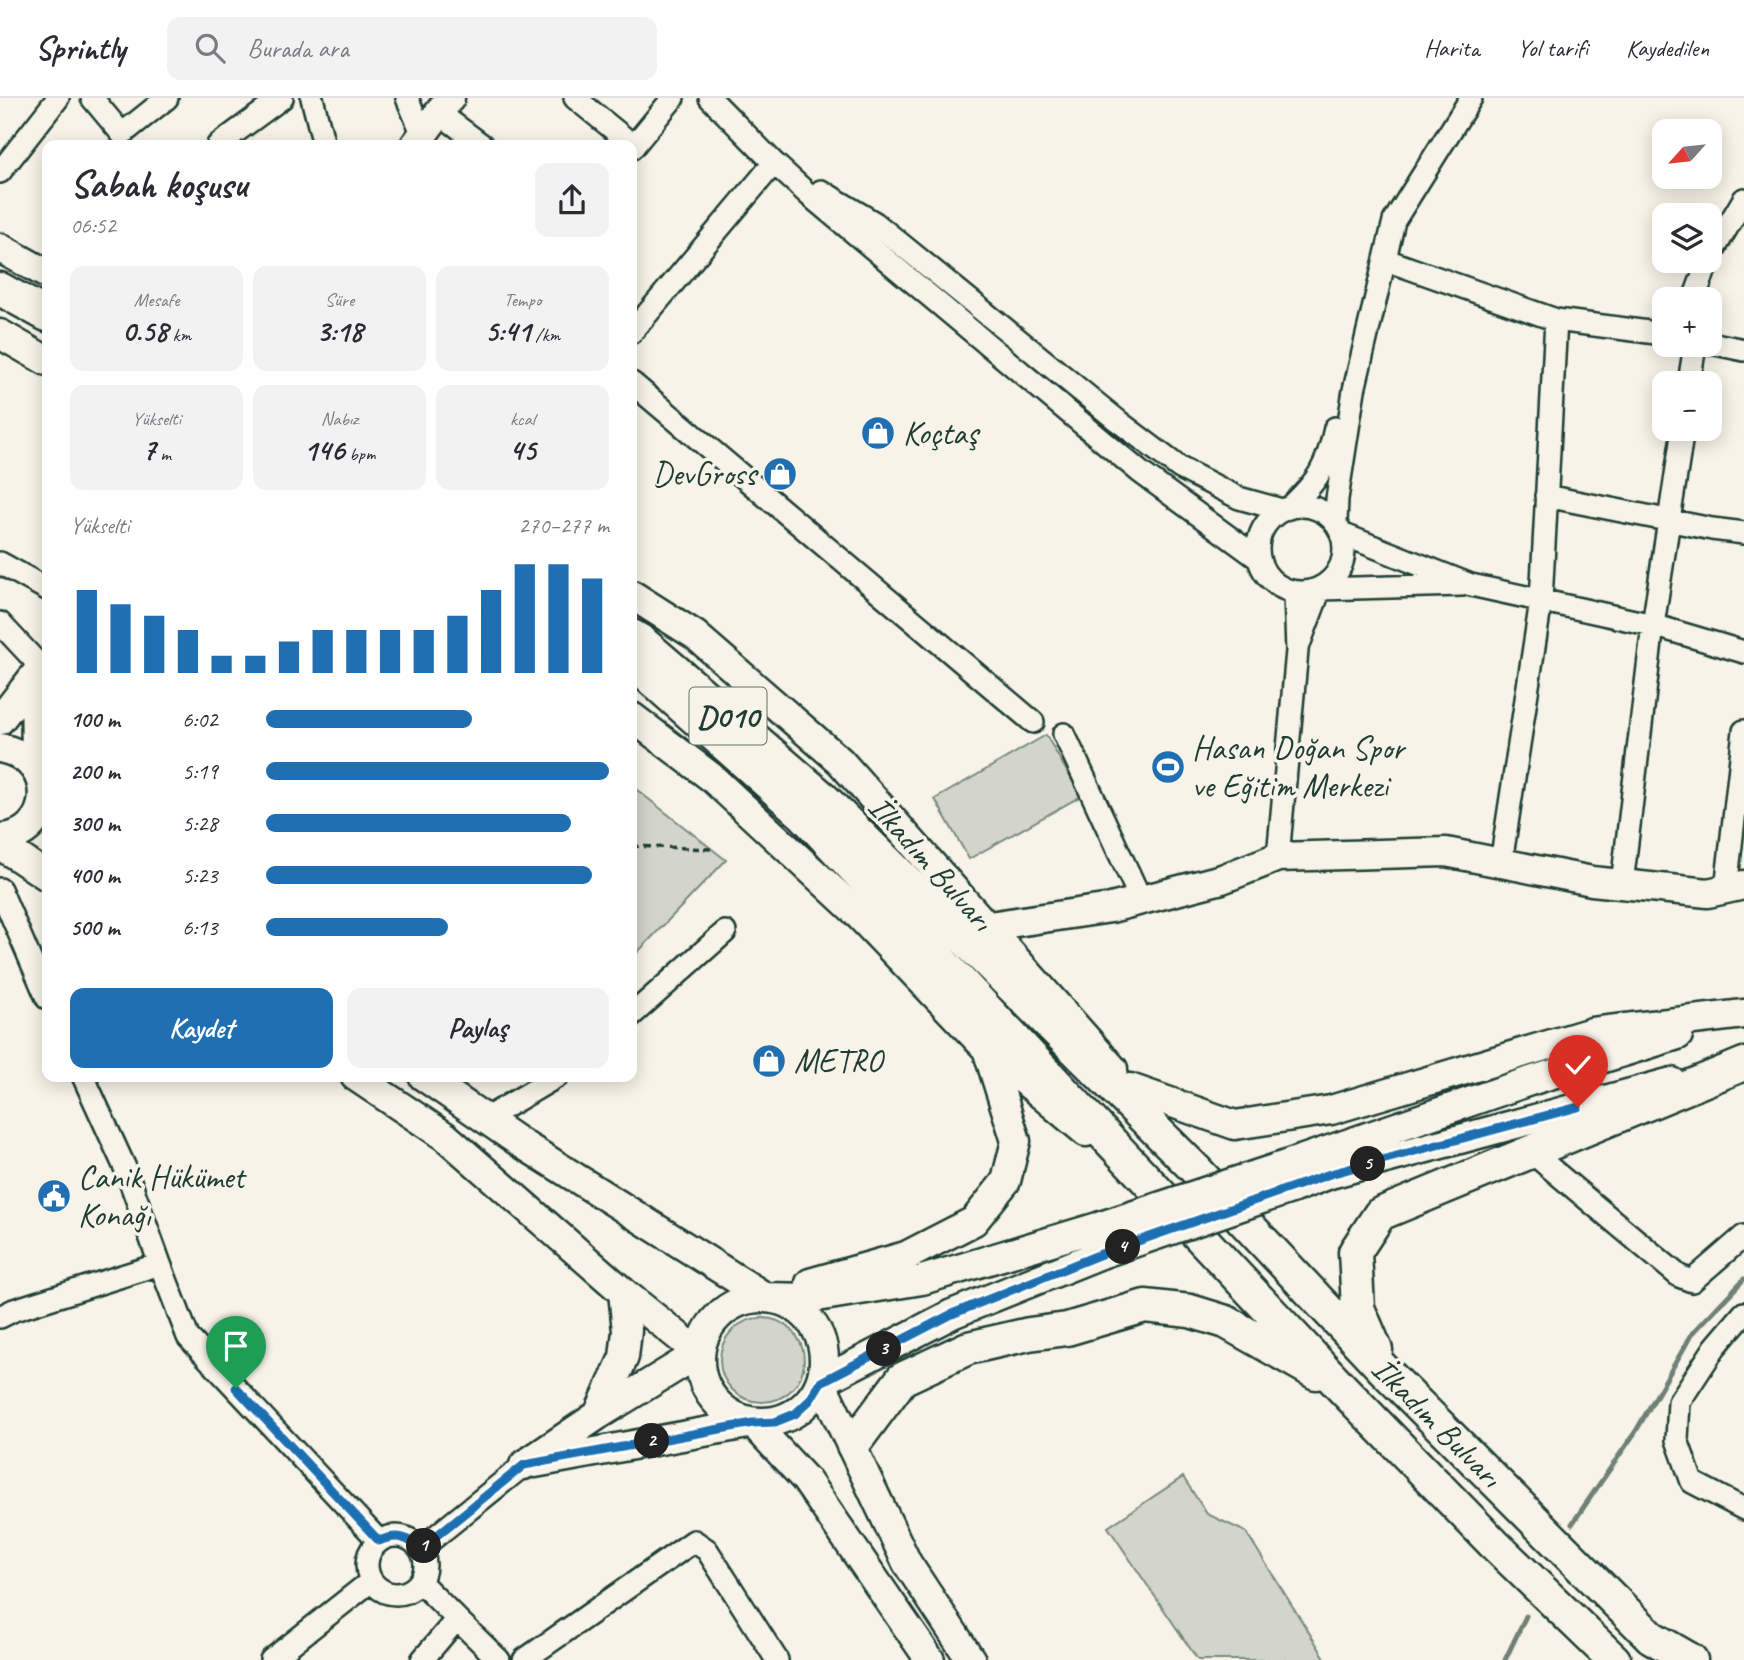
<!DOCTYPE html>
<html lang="tr">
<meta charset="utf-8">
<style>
body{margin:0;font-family:Caveat,sans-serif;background:#f2f2f3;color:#2b2b33;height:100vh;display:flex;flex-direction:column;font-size:26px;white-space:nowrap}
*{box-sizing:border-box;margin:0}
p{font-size:23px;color:#7c7c81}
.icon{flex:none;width:38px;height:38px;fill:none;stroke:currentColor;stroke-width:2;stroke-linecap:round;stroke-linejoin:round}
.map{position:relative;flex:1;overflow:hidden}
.panel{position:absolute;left:42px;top:42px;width:595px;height:942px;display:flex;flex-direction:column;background:#fff;border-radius:14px;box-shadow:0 4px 18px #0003}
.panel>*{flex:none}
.needle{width:46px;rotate:243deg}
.fabs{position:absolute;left:1652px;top:21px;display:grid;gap:14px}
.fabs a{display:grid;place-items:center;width:70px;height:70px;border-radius:14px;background:#fff;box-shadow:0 4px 18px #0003;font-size:35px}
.pin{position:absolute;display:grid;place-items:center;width:60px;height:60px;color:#fff;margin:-72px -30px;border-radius:50% 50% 50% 0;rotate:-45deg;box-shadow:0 0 7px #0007}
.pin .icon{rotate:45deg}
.km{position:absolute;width:35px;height:35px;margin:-18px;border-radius:50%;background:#222;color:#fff;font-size:19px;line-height:35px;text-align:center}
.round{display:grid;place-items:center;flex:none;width:74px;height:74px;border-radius:14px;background:#f2f2f3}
.overview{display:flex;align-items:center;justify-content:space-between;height:119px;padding:0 28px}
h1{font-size:38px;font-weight:700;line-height:52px}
.figures{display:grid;grid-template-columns:repeat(3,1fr);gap:10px;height:119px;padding:7px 28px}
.figures div{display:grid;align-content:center;border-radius:14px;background:#f2f2f3;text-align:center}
.figures b{font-size:30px;font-weight:700}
.figures small{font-size:19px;font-weight:400}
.figures p{font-size:19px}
.chart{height:196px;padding:14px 28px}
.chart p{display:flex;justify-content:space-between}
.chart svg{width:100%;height:126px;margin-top:7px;stroke:#1f6fb2;stroke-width:6}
.primary-button{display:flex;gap:14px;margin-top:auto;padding:14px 28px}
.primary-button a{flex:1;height:80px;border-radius:14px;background:#1f6fb2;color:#fff;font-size:28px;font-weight:700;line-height:80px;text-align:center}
.primary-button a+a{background:#f2f2f3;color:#2b2b33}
ul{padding:0 28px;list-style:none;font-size:23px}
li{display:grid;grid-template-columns:112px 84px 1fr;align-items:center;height:52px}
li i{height:18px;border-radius:9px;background:#1f6fb2}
header{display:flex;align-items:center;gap:42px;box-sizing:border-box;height:98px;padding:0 35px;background:#fff;border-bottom:2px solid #e1e1e2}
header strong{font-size:33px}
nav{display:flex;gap:38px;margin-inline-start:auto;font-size:24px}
.search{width:490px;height:63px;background:#f2f2f3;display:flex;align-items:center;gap:18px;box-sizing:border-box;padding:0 24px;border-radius:14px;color:#7c7c81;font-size:26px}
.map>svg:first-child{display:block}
</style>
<header>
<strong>Sprintly</strong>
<div class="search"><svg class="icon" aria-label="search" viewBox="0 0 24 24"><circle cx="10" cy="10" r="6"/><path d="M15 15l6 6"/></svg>Burada ara</div>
<nav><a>Harita</a><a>Yol tarifi</a><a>Kaydedilen</a></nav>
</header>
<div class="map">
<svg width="1744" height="1562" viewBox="0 0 1744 1562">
<rect width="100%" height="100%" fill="#f7f3e8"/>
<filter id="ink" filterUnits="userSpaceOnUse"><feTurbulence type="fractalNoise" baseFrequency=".0143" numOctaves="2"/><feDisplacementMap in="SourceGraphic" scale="14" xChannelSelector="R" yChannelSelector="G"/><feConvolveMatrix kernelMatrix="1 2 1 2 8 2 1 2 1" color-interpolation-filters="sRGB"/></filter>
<g filter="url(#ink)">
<!-- green -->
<path fill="#d3d5ca" stroke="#79897f" stroke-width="2" d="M1046 637 1081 698 969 761 935 701Z
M632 688 726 762 632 860Z
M720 1262a42 42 0 1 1 84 0a42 42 0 1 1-84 0Z
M1183 1379 1207 1416 1246 1434 1325 1560 1322 1562H1198L1108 1429Z"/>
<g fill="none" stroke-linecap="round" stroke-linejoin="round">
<!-- stream -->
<path stroke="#6f8077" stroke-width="5" d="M1572 1426 1636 1333 1692 1236 1744 1181
M1505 1562 1526 1518"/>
<!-- minor casing -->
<g stroke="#1f3d34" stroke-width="26">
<path id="minor" d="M92 0 122 36 167 0
M312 0 324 47
M407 0 423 37
M575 0 634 48
M710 0 774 65 809 97 1140 374 1259 461
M439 15 482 47
M218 47 282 0
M632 50 673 0
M0 74 58 0
M821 93 875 125 1118 323 1180 370 1239 400 1282 412
M1710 158 1744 101
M1386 162 1556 222 1664 236
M1694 201 1708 163
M632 234 774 65
M1710 245 1744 252
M632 285 1033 624
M1689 285 1695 247
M1546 398 1712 431 1744 435
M1258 451a43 43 0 1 1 86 0a43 43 0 1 1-86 0Z
M1289 410C1318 383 1327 369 1335 330
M1336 425 1337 401 1354 292 1394 123 1471 0
M1342 436 1471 487 1653 527 1744 554
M0 465 47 491
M0 525 41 569
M1300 544 1320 491 1462 487
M1064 636 1141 802
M1278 759 1297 553 1295 495
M1501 765 1541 503 1556 222
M1622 786 1653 527 1683 331
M0 791 47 900
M1726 791 1744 633
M632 917 725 834
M485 1021 558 978
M1530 1053 1679 1178 1692 1183 1744 1138
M160 1166 188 1239 379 1443
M1744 1215 1715 1249 1679 1304 1677 1342 1692 1384 1744 1411
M0 1219 14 1212 160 1166 126 1072 83 978
M367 1467a29 29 0 1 1 58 0a29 29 0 1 1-58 0Z
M420 1451 524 1367
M420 1484 457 1521
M271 1562 371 1483
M422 1562 457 1521 499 1562
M524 1562 694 1443 707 1452 777 1562"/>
</g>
<!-- major casing -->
<g stroke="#1f3d34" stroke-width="33">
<path id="major" d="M415 47 450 0
M0 150 47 176
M0 236 47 263
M632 497 695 537 840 663 1113 971
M35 577 36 671
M632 619 711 679 855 813 987 951 1086 1034
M0 622 39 572
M0 650C62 662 52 739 0 740
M0 747 47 778
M989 828 1111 810 1222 781 1278 759 1446 754 1592 783 1708 795 1744 787
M355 978 446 1039 623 1194 699 1255 598 1317 524 1367
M423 978 519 1044 765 1199 811 1200 922 1182 1098 1129
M1130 990 1235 1027 1331 1012 1592 934 1744 916
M1277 1070 1530 983 1678 937
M1291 1091 1330 1076 1672 984
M810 1185 906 1158 974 1123 1006 1083 1016 1043 987 951
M700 1262a62 62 0 1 1 124 0a62 62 0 1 1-124 0Z
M598 1317 624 1259 627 1233 623 1194
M535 1365 753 1325 806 1382 930 1562
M971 1562 907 1465 821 1284 952 1216 1101 1156"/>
</g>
<!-- highway casing -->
<g stroke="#1f3d34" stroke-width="37">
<path id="highway" d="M0 191 47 217
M632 538 642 544 823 700 1195 1071 1385 1273 1651 1539 1691 1562
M632 564 804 717 1343 1291 1494 1446 1614 1562
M1376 1252 1358 1210 1355 1154 1380 1116 1744 966
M853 1347 902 1281 968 1250 1029 1236 1067 1231 1145 1208 1190 1213 1226 1224 1316 1275"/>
</g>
<!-- path -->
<path stroke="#1f3d34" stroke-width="3.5" stroke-dasharray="7 5" stroke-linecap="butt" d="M632 748 712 751"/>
<!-- minor -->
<use href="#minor" stroke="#f7f3e8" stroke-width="21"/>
<!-- major -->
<use href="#major" stroke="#f7f3e8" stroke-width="28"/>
<!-- highway -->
<use href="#highway" stroke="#f7f3e8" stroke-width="32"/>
<!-- major-bridge casing -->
<g stroke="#1f3d34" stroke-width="33" stroke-linecap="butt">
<path id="major-bridge" d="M1098 1129 1277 1070
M1101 1156 1291 1091"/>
</g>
<!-- major-bridge -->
<use href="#major-bridge" stroke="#f7f3e8" stroke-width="28"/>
</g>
</g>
<g fill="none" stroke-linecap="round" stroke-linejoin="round" filter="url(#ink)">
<!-- route casing -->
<g stroke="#fff" stroke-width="14">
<path id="route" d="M236 1290 379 1443C396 1436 407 1438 420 1451L524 1367 753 1325 775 1324 795 1316 810 1302 821 1284 952 1216 1101 1156 1330 1076 1578 1009"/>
</g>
<!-- route -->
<use href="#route" stroke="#1f6fb2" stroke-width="9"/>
</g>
<!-- icons -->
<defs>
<g id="shop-disc" transform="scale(1.75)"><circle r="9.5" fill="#1f6fb2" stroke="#f7f3e8"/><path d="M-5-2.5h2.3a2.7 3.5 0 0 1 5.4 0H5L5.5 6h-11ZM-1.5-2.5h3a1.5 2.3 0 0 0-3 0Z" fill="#fff"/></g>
<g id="stadium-disc" transform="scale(1.75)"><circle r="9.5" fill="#1f6fb2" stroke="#f7f3e8"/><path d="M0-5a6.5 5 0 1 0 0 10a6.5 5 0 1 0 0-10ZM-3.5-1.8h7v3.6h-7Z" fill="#fff"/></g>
<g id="civic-disc" transform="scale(1.75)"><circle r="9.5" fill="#1f6fb2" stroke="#f7f3e8"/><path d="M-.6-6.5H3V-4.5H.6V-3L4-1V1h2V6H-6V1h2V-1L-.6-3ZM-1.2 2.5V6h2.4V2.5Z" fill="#fff"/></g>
</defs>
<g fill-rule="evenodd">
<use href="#shop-disc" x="878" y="335"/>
<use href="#shop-disc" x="780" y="376"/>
<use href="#stadium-disc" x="1168" y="669"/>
<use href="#shop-disc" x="769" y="963"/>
<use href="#civic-disc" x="54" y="1098"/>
</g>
<g text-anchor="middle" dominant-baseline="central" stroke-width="7" stroke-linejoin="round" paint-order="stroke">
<!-- shield labels -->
<rect fill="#f7f3e8" stroke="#60746a" stroke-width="2" x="689.5" y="589.5" width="77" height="57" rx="5"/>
<g font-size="32" font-weight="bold" fill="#1f3d34">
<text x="728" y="618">D010</text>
</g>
<!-- poi labels -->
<g font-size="33" fill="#1f3d34" stroke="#f7f3e8" text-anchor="start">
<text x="903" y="335">Koçtaş</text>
<text x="756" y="376" text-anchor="end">DevGross</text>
<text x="1192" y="650">Hasan Doğan Spor<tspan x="1192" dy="38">ve Eğitim Merkezi</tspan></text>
<text x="794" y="963">METRO</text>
<text x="78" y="1079">Canik Hükümet<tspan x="78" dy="38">Konağı</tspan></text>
</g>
<!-- street labels -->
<g font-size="33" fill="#1f3d34" stroke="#f7f3e8">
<text transform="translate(931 765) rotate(48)">İlkadım Bulvarı</text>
<text transform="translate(1437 1324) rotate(45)">İlkadım Bulvarı</text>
</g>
</g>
</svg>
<div class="fabs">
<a><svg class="needle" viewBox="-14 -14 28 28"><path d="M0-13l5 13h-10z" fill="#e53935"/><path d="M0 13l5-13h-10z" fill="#7c7c81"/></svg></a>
<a><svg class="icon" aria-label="layers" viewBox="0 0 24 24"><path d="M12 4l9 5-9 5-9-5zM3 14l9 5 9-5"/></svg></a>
<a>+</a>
<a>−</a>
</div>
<div class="pin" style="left:236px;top:1290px;background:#1e9e55"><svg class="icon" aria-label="arrive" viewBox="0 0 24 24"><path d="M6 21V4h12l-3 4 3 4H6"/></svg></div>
<div class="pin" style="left:1578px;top:1009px;background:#d93025"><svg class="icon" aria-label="check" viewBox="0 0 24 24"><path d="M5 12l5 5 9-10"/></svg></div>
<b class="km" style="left:424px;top:1448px">1</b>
<b class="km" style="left:652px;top:1343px">2</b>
<b class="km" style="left:884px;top:1251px">3</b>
<b class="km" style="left:1123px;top:1149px">4</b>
<b class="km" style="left:1368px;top:1066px">5</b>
<section class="panel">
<div class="overview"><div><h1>Sabah koşusu</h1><p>06:52</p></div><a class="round"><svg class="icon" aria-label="share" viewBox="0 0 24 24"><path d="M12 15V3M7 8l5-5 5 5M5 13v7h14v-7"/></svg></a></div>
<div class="figures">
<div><p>Mesafe</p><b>0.58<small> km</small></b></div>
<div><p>Süre</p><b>3:18</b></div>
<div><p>Tempo</p><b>5:41<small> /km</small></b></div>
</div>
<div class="figures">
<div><p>Yükselti</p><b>7<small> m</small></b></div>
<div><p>Nabız</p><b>146<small> bpm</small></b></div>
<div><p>kcal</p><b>45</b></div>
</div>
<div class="chart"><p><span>Yükselti</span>270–277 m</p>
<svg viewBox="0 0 160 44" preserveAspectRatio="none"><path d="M5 44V15M15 44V20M25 44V24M35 44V29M45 44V38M55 44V38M65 44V33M75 44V29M85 44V29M95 44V29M105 44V29M115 44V24M125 44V15M135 44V6M145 44V6M155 44V11"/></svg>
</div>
<ul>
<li><b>100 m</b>6:02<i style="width:60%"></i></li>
<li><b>200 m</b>5:19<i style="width:100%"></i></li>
<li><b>300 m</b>5:28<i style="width:89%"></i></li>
<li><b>400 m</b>5:23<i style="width:95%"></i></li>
<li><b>500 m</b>6:13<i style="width:53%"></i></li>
</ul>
<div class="primary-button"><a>Kaydet</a><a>Paylaş</a></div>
</section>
</div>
